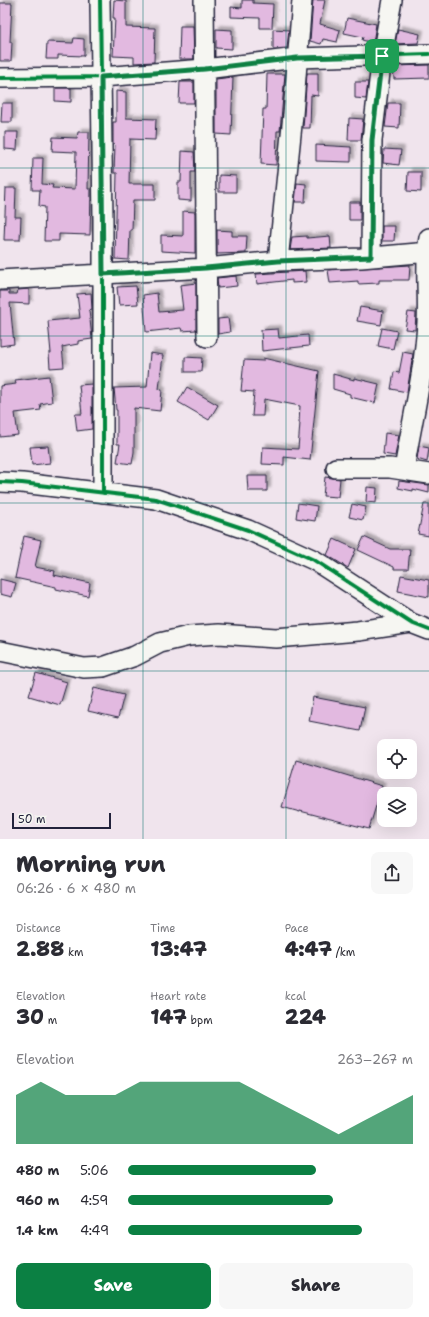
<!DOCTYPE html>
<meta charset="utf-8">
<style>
body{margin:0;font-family:"Shantell Sans",sans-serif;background:#f7f7f7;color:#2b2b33;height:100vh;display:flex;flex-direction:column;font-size:15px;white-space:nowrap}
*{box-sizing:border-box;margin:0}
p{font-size:13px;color:#7c7c81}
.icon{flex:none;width:22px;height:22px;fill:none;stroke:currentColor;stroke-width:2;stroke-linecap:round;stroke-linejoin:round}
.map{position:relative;height:839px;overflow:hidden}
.details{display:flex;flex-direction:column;background:#fff;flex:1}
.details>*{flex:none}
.fabs{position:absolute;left:377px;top:739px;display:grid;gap:8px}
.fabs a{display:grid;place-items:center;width:40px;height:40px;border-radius:8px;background:#fff;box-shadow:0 4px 16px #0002;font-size:20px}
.scale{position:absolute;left:12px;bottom:10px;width:99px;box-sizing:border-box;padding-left:4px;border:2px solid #22223b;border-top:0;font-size:11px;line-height:14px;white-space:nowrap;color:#22223b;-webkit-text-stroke:3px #f6f6f2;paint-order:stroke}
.pin{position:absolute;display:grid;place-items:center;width:34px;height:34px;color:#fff;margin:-17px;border-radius:8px;box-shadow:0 2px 6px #0006}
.round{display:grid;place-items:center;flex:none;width:42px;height:42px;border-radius:8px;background:#f7f7f7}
.headline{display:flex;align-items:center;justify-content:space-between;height:68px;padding:0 16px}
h1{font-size:22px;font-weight:800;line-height:30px}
.stats{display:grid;grid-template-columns:repeat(3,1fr);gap:6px;height:68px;padding:4px 16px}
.stats div{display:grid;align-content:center}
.stats b{font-size:20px;font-weight:800}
.stats small{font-size:11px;font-weight:400}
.stats p{font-size:11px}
.chart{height:112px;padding:8px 16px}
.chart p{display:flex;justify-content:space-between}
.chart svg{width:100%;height:72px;margin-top:4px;fill:#0b8043;opacity:.7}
.primary-button{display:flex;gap:8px;margin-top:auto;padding:8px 16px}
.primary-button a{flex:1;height:46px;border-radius:8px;background:#0b8043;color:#fff;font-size:16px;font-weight:800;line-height:46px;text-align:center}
.primary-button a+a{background:#f7f7f7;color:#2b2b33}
ul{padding:0 16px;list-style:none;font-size:13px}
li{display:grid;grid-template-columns:64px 48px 1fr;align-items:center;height:30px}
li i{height:10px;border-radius:5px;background:#0b8043}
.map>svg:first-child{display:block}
</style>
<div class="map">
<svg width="429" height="839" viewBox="0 0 429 839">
<defs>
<filter id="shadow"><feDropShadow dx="3.5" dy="-3.5" stdDeviation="1" flood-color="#0004"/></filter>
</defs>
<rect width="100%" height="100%" fill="#f0e4ed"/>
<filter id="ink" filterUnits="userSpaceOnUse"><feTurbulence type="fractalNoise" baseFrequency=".025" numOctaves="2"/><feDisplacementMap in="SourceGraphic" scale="8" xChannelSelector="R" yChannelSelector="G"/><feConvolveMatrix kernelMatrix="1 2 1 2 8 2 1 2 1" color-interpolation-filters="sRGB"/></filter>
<g filter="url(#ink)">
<!-- building -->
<path fill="#e2b9e0" stroke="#22223b" filter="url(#shadow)" d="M114 0 126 1V27L155 28 154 62 134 63V57L113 56 115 18H113Z
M242 0H253V3L273 4 272 28H260V18L231 17V7L242 8Z
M313 0H325L320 24 340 30 337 42 323 39 321 44 310 41Z
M0 3H12L10 42H12L11 61H0Z
M347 18 376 24 373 43 362 40 363 37 344 33Z
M180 26H193L194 59H179Z
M216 29 232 30V49L216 48Z
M273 29 289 30 287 48 273 49Z
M398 29 420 34 418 43 395 44Z
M74 38 84 39V56L58 55V59H46L47 42 73 43Z
M429 65V78L394 79 393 66Z
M307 73H318V96L311 95 310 128H303Z
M267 74H285L280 131H277L276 165 261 164 263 109H266Z
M233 77 231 135 216 134V79Z
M180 82H194V103H179Z
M355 82H368L366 99 355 98Z
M55 88H71V102L55 101Z
M116 91 126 92V118L156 119 155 140 130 139 129 184H155V200H133L132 230H130L129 260 115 259 117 173H114L115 145 113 144V122H116Z
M2 103H12V122H1Z
M388 103H400L399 128 385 127Z
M349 118 363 119 361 140H348Z
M5 132H18L17 150 5 149Z
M78 132H89L88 189H91L90 235 59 234V241H44L45 207 39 206 40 190H32L33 158H43L42 184 53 185 52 188 75 189 76 152 52 151 53 137 77 138Z
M316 145 351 147V162L316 161Z
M384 149 401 150 399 165 383 163Z
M182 151 194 152 195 172H191V201L178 200V182H181Z
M408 172H421V192L407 191Z
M219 175 236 176V192H219Z
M297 183 306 184 305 202H295Z
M6 188H16L15 217H21L20 240H4Z
M349 202H360V220H349Z
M183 211 195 212V253L161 251V235L183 236Z
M382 226H395L394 241H382Z
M217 230 232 231V236H247L246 253 217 254Z
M307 236V238L330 236 331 248 290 250 292 237Z
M410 265 409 280H379V283L358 284V281L330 283 328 270Z
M305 271 306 282 292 283V280L257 284 256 274Z
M236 276 237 286 218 288 217 278Z
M196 283V330L182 331 181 328 146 332 143 295 157 293 159 312 183 310 180 285Z
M136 286 138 304 119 305 117 287Z
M29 289V304L10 303 14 344 0 346V291H9V294H17L18 290Z
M91 293 92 309 89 310 92 339 78 341V344L62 347 64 367 50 368 49 353H51L48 321 80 318 77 294Z
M360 307 383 311 381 325 357 321Z
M408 312 416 313 415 330 405 329Z
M228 318 230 332 218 334V319Z
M382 328 397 331 393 349 378 346Z
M278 329 279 338 308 335 309 346 262 351 261 330Z
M403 352 413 354 407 392 391 389 394 372 399 373Z
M150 353 163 355 161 372H160H161L159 389 162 390 160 411 134 408V452L132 464 117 462 120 444H117V410H116L114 388 147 387Z
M185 357 202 358 201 372H185Z
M263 358 319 371 310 460 284 457V465L262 464 263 447 298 449 300 423H299L300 406 264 399 263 416H252L254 392 241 391 244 360 263 361Z
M333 374 354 380V378L379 384 375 403 350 397V394L333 389Z
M49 376 52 402 40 404 41 410 15 413 18 435 0 437V386L16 384 15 380Z
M92 384V429L77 431 75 414H82L79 385Z
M187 387 218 405 209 420 178 402Z
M385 433 399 435 395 456 383 454Z
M48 446 50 463 32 465 30 447Z
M419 446 429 448 427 462 417 459Z
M247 476H267V491H248Z
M325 477 340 479 338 497 323 496Z
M399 481 429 485V493L413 489V491L398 488Z
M367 487 377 488 376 503 366 502Z
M298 503 317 506 315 521 296 518Z
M352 504 366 507 363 520 349 517Z
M424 504H429V536L418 534Z
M24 536 41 540 35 567 55 571 54 575 90 583 88 596 56 589V587L15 578Z
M364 537 390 549H410L408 569H394V567L358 550Z
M334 539 356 549 348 568 327 555Z
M401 575 429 580V597L398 591Z
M0 579 16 583 12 597 0 594Z
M36 673 67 682 60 705 29 696Z
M94 688 124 695 118 718 88 711Z
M313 697 365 707 360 731 309 721Z
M296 760 382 786 369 829 300 811V812L282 807Z"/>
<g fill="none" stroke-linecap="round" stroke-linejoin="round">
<!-- minor casing -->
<g stroke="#22223b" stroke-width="22">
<path id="minor" d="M100 0 103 220V493
M204 0 207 337
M0 78 101 77 205 69 297 58 429 54
M371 257 372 140 382 56 392 0
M278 261 293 115 302 0
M0 280 206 268 278 261 361 258 429 252
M336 468H390L429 474
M404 470C412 421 424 372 427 323 429 294 424 266 429 238
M0 482 22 483 156 499 248 530 314 560 411 623 429 630
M0 651 84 668 103 667 135 656 160 643 189 636 219 634 276 638 358 631 411 623"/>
</g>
<!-- minor -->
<use href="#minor" stroke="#f6f6f2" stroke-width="19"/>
<!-- cycleway casing -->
<g stroke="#f6f6f2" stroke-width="6">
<path id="cycleway" d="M100 0 103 220V493
M0 78 101 77 205 69 297 58 429 54
M0 482 22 483 156 499 248 530 314 560 411 623 429 630"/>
</g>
<!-- cycleway -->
<use href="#cycleway" stroke="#00873e" stroke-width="4"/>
</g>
</g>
<g fill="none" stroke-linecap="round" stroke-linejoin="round" filter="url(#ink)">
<!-- route casing -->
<g stroke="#fff" stroke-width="8">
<path id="route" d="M382 56 372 140 371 257 278 261 206 268 103 274 101 77 205 69 297 58Z"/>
</g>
<!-- route -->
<use href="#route" stroke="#0b8043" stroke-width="5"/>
</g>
<!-- grid -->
<path fill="none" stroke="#0f766e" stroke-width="1" stroke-opacity="0.55" d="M143 0V839M286 0V839M0 168H429M0 336H429M0 503H429M0 671H429"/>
</svg>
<div class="fabs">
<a><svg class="icon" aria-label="locate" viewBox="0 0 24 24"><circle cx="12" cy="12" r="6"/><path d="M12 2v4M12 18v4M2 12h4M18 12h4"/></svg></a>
<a><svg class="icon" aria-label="layers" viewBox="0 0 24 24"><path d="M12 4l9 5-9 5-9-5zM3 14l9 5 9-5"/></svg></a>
</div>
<div class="scale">50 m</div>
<div class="pin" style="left:382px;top:56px;background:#1e9e55"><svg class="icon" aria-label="arrive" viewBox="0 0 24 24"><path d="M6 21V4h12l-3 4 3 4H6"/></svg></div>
</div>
<section class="details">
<div class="headline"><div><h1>Morning run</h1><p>06:26 · 6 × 480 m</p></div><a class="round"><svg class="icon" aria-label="share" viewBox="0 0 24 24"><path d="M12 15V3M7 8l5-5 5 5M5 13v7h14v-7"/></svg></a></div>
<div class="stats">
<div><p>Distance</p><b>2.88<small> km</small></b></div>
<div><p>Time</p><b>13:47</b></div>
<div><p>Pace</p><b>4:47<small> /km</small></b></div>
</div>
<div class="stats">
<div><p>Elevation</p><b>30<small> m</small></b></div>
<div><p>Heart rate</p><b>147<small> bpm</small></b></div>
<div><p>kcal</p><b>224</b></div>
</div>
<div class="chart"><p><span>Elevation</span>263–267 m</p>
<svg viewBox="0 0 160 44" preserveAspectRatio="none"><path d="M0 44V14L10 6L20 14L30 14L40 14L50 6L60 6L70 6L80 6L90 6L100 14L110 22L120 30L130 38L140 30L150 22L160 14V44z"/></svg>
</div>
<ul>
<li><b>480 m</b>5:06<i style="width:66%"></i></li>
<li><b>960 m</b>4:59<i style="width:72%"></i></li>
<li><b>1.4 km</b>4:49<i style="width:82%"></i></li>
</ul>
<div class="primary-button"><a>Save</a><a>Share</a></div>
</section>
